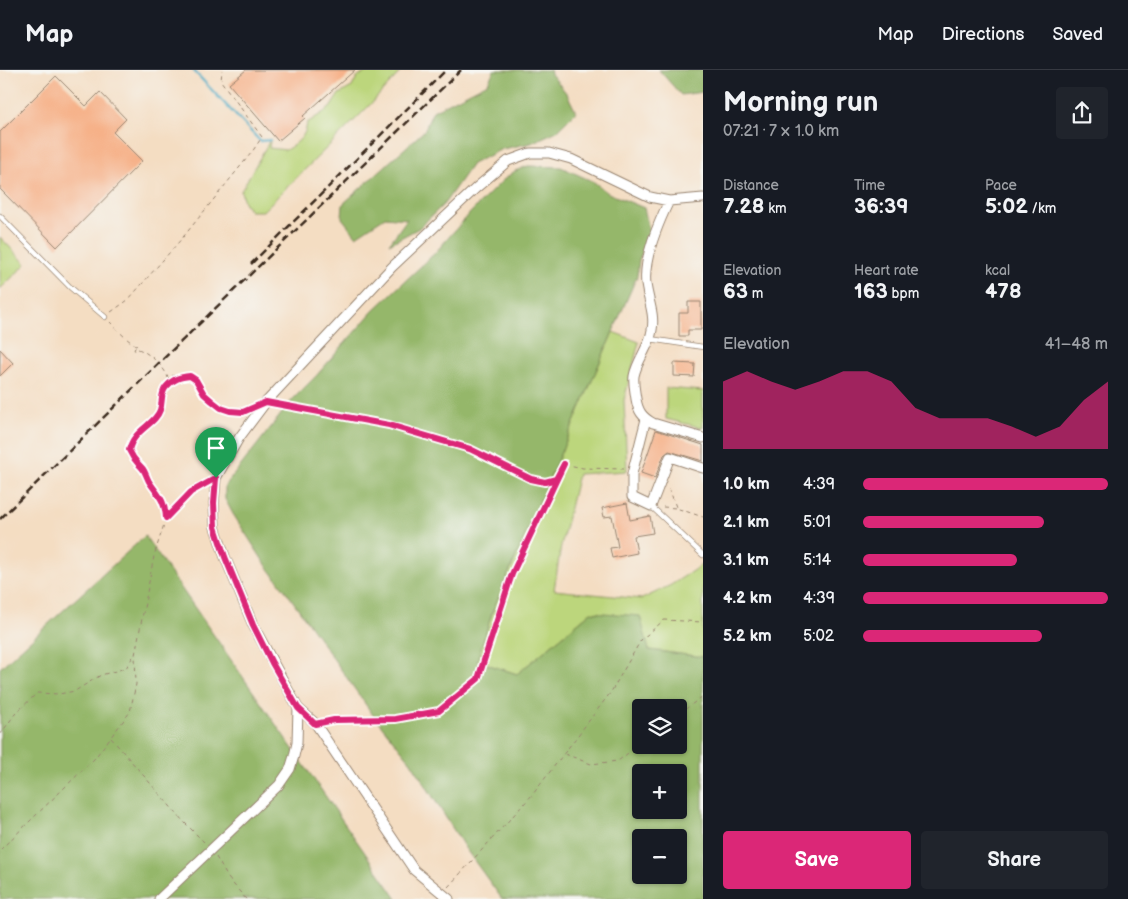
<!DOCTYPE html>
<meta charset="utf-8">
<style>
body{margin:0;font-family:"Balsamiq Sans",sans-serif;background:#20242c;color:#f1f3f6;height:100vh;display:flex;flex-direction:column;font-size:19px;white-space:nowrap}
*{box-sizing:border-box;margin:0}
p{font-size:16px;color:#9ea1a6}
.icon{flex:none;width:28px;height:28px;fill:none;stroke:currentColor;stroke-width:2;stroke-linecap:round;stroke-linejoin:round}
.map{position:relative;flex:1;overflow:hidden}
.details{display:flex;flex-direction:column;background:#171b24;width:425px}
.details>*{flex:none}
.tools{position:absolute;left:632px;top:629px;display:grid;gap:10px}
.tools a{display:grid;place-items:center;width:55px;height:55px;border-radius:5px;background:#171b24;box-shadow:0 1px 4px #0004;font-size:25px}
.pin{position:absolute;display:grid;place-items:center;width:42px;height:42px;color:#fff;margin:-51px -21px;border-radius:50% 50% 50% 0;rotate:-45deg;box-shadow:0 0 5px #0007}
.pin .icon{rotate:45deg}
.round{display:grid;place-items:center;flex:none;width:52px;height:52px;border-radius:5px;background:#20242c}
.headline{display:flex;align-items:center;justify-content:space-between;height:85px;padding:0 20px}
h1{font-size:28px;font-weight:600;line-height:38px}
.figures{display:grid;grid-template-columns:repeat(3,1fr);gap:8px;height:85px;padding:5px 20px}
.figures div{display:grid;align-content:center}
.figures b{font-size:21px;font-weight:600}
.figures small{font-size:14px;font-weight:400}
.figures p{font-size:14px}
.chart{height:140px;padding:10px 20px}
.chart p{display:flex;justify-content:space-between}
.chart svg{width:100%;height:90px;margin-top:5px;fill:#db2777;opacity:.7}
.cta{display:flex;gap:10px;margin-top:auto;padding:10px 20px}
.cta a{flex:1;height:58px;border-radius:5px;background:#db2777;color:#fff;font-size:20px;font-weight:600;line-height:58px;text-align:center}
.cta a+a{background:#20242c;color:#f1f3f6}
ul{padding:0 20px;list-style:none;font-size:16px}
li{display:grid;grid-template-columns:80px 60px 1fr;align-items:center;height:38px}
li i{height:12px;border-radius:6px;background:#db2777}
header{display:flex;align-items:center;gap:30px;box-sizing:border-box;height:70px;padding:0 25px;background:#171b24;border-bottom:1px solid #363941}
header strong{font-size:24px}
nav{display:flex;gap:28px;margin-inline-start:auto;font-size:18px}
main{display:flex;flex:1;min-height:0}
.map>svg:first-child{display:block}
</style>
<header>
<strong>Map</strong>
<nav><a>Map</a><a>Directions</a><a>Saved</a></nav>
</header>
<main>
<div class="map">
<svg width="703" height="829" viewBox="0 0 703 829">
<rect width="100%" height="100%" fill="#f6f6f2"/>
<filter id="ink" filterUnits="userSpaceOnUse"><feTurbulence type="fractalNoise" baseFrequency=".02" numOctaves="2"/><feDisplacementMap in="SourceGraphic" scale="10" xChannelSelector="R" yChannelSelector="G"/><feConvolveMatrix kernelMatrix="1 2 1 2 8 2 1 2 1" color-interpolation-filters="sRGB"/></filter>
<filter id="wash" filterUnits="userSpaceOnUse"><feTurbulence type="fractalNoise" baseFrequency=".0096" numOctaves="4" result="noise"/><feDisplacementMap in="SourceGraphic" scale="20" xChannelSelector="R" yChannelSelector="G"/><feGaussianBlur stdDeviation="1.12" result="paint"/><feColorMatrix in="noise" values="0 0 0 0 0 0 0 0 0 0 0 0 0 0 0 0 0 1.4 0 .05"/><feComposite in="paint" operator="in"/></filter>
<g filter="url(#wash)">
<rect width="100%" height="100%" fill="#f4ddc2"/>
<!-- green -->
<path fill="#bcd67b" stroke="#7c804c" d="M370 0H402L369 36 263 141H250L244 132 241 121 270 70 269 78 286 80C298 72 305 68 307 53L330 38 339 24 352 17 357 7Z
M0 167 26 194 0 219Z
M613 262 639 272 624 330 627 401 578 404 561 476 554 520 642 529 671 515 703 494V587L649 580 591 542 517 604 477 591 493 540Z
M666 318 703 321V358L666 349Z"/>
<!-- forest -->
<path fill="#95b76b" stroke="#687044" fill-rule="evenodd" d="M494 0H550L551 4 567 24 576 42 557 61 531 73 502 79 472 94 444 134 419 158 389 174 407 149 385 147 356 166 342 148 343 134 424 61 433 41 488 13Z
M659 0H703V22L681 25Z
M528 96 561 97 594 112 608 123 644 138 650 164 639 190 637 206 493 540 477 591 517 604 591 542 640 546 649 580 703 587V829H502L465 778 411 692 373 645 290 527 264 492 233 444 225 429V416L293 329 317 305 373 241 435 183 470 143 502 111 515 101ZM641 638H679V675H641ZM641 702H679V740H641ZM641 768H679V805H641Z
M145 466 397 829H0V598Z"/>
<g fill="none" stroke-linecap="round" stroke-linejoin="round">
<!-- stream -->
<path stroke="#42a8c2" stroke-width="2.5" d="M193 0 260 71 270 70"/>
</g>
<g id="blocks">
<!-- building -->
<path fill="#f6b188" d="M246 0H355L303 46 305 48 278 71 229 14Z
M56 6 86 36 100 22 126 49 113 62 142 91 57 177 0 119V62Z
M688 232H701V260H688V266H679V243H688Z
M0 279 13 293 0 306Z
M674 293 695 294 694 307 674 306Z
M656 360 703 375V391L669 381 664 385 655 408 641 403Z
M627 433 630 450 650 446 653 463 634 466 637 483 612 488 610 478 618 477 612 446 604 447 602 438Z"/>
</g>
</g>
<g filter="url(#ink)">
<use href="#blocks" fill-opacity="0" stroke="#988470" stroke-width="1"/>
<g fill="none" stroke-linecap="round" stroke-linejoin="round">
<!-- lane casing -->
<g stroke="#988470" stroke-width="6">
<path id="lane" d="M0 146 70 217 105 247
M650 269 703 277
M651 436 703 485"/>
</g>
<!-- street casing -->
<g stroke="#988470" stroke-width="11">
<path id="street" d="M669 131C658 154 643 188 646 214 648 230 655 244 652 260 650 276 637 290 634 306 633 314 635 321 636 329 638 341 642 347 653 353L703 368
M646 349 632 404V427L651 436 670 387 703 398
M298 638 315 653 414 800 449 829
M159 829 279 715 290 699 294 686 297 673 298 638 253 555 225 487 215 457 214 433 216 408 239 368 266 332 392 197 476 118 508 91 530 83H549L571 89 650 127 669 131 703 128"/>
</g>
<!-- path -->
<path stroke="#988470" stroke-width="1" stroke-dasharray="4 4" stroke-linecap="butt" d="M111 242 128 230 184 166 252 82 262 67 221 11 222 0
M110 252C118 260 128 272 138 276L134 279 135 281 138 279C148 282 165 297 168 308L173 305 174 307 170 310 171 311C192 297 195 313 206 325 216 337 233 347 248 340
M275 334 389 355 470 379 531 409 545 412 556 409 564 394 583 398 624 399
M669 418 676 437
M663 437 676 438 703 447
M167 448 191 422 207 413
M679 644 703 626
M325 652 395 649 439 641 478 609 512 504 559 404
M0 665 15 644 37 623 59 624 75 621 101 605 126 598 134 585
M111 668 183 751 204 772
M565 684 591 694 618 691 641 673
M0 780 94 689 130 642 136 614 135 585 154 486 166 448V439L161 427 151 414 143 400 133 391 129 380 131 372 134 367 157 345 160 340 162 322 171 312
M216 787 228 808 246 829
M448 817 533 724 611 622 641 570 664 550 703 552"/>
<!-- lane -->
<use href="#lane" stroke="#fff" stroke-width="4.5"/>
<!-- street -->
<use href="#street" stroke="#fff" stroke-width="9"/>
<!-- rail -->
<path stroke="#3b2a1e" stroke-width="2.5" stroke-dasharray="8 4" stroke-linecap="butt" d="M251 194 446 0
M0 449 158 294 461 0"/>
</g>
</g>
<g fill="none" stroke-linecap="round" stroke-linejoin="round" filter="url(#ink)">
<!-- route casing -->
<g stroke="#fff" stroke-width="10">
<path id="route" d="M190 306 196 310 204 324 212 331 221 338 230 341 243 342 266 332 389 355 470 379 531 409 545 412 556 409 564 394 512 504 478 609 439 641 395 649 334 650 315 654 298 638 272 593 253 555 225 487 215 457 214 433 216 408 191 422 166 448C165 431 159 426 150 413 147 409 146 403 143 399 136 391 134 391 129 380 134 359 155 355 160 340 163 332 160 324 166 317 173 309 180 307 190 306Z"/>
</g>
<!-- route -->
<use href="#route" stroke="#db2777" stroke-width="6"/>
</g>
</svg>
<div class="tools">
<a><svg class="icon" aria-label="layers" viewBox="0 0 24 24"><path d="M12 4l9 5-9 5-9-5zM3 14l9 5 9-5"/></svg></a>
<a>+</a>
<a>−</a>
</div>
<div class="pin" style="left:216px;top:408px;background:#1e9e55"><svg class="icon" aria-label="arrive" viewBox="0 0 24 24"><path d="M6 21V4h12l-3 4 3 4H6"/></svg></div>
</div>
<section class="details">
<div class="headline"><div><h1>Morning run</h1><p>07:21 · 7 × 1.0 km</p></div><a class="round"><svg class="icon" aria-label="share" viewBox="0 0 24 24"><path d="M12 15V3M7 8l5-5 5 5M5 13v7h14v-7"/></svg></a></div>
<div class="figures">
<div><p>Distance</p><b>7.28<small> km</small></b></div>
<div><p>Time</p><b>36:39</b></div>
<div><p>Pace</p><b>5:02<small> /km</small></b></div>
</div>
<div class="figures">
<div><p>Elevation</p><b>63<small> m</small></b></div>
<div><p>Heart rate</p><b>163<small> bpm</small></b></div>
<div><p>kcal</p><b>478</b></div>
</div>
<div class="chart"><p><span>Elevation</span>41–48 m</p>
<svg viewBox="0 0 160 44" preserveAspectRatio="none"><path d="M0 44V11L10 6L20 11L30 15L40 11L50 6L60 6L70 11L80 24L90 29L100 29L110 29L120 33L130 38L140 33L150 20L160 11V44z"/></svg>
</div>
<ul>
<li><b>1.0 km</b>4:39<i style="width:100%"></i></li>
<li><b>2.1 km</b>5:01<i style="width:74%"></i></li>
<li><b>3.1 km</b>5:14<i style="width:63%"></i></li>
<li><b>4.2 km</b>4:39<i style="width:100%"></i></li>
<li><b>5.2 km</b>5:02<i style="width:73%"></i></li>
</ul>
<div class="cta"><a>Save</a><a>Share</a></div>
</section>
</main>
